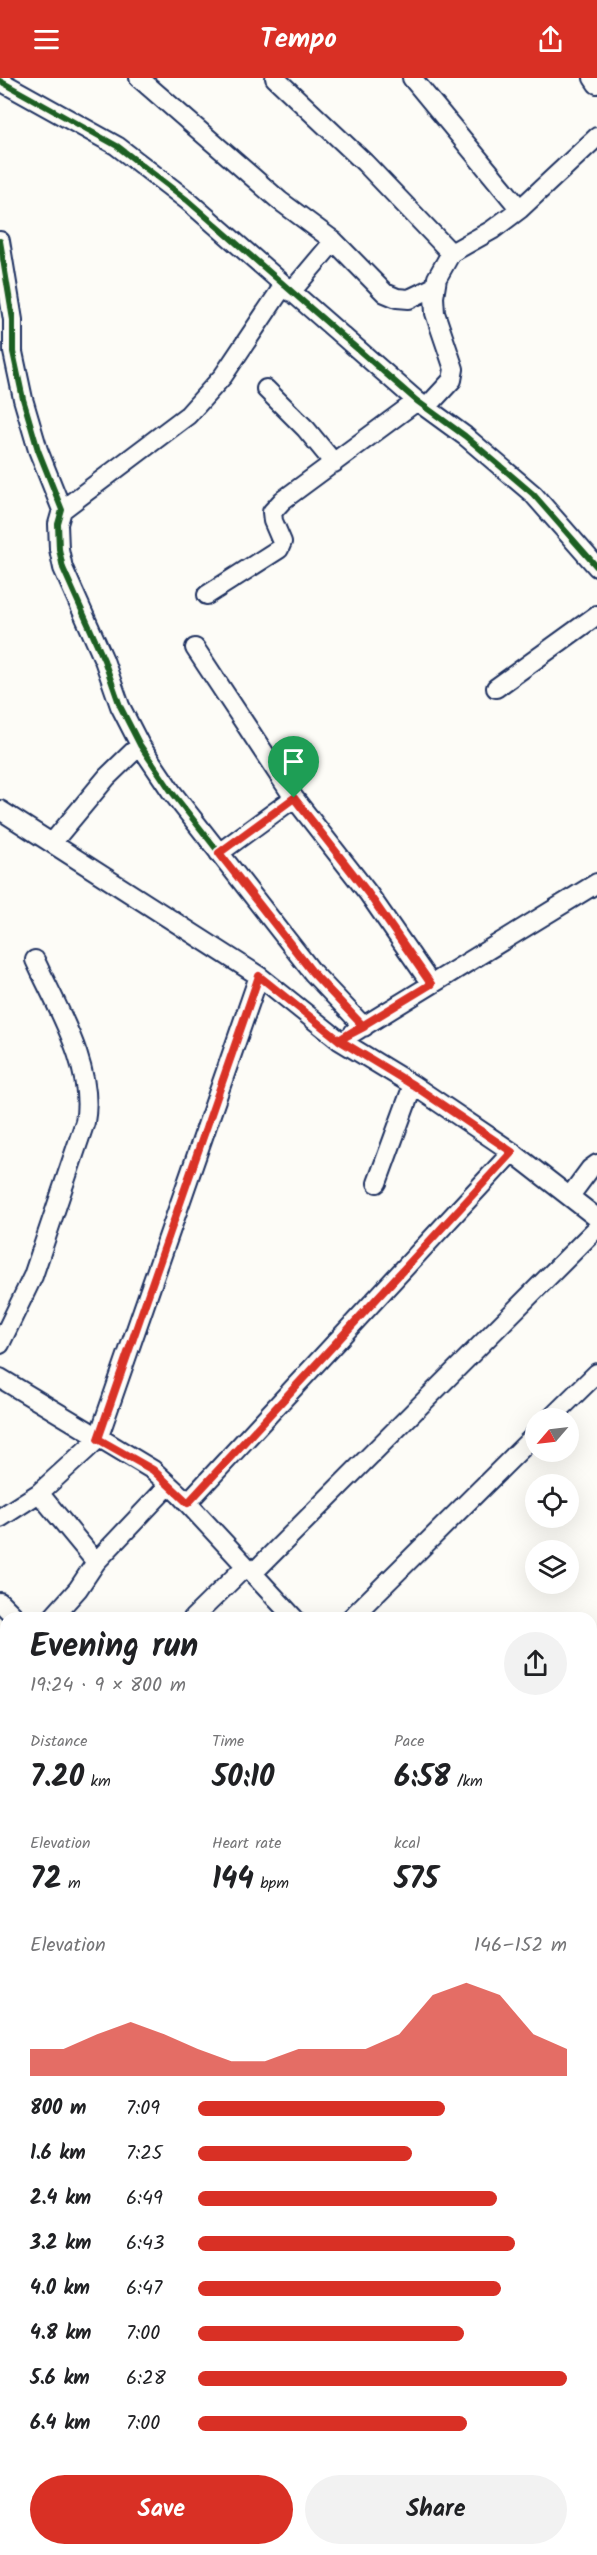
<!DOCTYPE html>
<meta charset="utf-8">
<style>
body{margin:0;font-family:Kalam,sans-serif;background:#f2f2f2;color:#202124;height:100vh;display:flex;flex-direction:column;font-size:22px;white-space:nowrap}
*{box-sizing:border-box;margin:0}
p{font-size:20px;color:#757577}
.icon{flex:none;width:33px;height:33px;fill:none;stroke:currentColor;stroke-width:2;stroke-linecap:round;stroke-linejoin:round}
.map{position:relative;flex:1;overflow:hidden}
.sheet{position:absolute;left:0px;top:1534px;width:597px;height:944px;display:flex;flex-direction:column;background:#fff;border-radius:18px 18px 0 0;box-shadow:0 6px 24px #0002}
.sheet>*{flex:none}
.needle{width:39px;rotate:242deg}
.tools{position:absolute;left:525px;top:1330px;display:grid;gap:12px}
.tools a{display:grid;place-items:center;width:54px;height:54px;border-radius:50%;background:#fff;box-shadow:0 6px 24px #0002;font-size:30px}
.pin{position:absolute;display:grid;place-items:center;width:51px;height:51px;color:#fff;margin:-62px -26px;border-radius:50% 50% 50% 0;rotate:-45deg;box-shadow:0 0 6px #0007}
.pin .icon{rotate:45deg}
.round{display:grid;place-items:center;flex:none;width:63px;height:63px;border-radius:32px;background:#f2f2f2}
.headline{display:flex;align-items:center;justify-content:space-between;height:102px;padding:0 30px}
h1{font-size:33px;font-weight:700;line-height:45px}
.stats{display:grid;grid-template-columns:repeat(3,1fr);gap:9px;height:102px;padding:6px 30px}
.stats div{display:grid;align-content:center}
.stats b{font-size:30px;font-weight:700}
.stats small{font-size:16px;font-weight:400}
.stats p{font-size:16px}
.chart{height:168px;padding:12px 30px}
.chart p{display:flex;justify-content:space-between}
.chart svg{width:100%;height:108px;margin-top:6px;fill:#d93025;opacity:.7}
.action{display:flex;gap:12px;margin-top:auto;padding:12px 30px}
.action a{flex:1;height:69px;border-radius:36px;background:#d93025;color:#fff;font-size:24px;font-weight:700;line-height:69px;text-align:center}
.action a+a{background:#f2f2f2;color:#202124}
ul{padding:0 30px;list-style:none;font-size:20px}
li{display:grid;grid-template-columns:96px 72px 1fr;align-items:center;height:45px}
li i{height:15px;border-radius:8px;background:#d93025}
header{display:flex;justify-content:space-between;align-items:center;height:78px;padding:0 30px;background:#d93025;color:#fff;font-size:27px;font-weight:700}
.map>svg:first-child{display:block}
</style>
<header><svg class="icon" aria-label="menu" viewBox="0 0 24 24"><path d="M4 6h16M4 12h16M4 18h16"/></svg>Tempo<svg class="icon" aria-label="share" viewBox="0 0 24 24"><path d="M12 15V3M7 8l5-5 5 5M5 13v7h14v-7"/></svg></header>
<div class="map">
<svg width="597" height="2477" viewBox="0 0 597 2477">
<rect width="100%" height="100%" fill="#fdfcf7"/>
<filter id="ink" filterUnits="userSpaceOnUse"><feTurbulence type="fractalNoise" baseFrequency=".0167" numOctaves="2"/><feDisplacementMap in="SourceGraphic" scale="12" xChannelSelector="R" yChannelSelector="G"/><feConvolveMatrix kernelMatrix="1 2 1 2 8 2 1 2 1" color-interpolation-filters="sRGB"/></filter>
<g filter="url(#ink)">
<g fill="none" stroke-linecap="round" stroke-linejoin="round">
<!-- minor casing -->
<g stroke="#1b2f5e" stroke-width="22">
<path id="minor" d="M139 0 280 123 334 163 385 215 397 220 409 221 434 209
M275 0 365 85 451 175
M412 0 520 131
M593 0 597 6
M0 3 117 68 187 122 417 323 465 358 533 416 597 489
M0 163 13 242V274L23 321 38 372 62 432 58 446 59 471 63 490 104 582 120 628 140 667 171 713 313 895 364 949
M291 214 334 163
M266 311 306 351 334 385
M427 329 452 302 454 291 435 235 434 219 437 200 451 175 492 152 520 131 597 59
M62 432 188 337 223 298 284 207
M207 517 279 471 282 464 273 443 272 434 283 422 417 323
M195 570 294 720 368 815 431 906
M496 610 597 537
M0 732 259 898 339 962 413 1007 512 1074 597 1140
M52 765 107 699 140 667
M219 775 294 720
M354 954 597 805
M377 1105 413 1007
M570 1118 590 1091 597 1086
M0 1266 33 1198 85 1044C95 991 57 930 35 882
M0 1300 153 1392 180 1417 294 1540
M550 1341 597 1295
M39 1415 96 1484
M187 1425 512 1074
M0 1440 39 1415 98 1361 259 898
M253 1495 597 1150
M0 1524 16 1540
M52 1540 78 1511 96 1484 168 1408
M193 1540 245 1489
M351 1540 536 1356
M0 1600 6 1593
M591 1676 597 1681
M591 1748 597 1743
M591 1796 597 1806
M0 1810 6 1815
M0 1889 6 1881
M591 1995 597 2006
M0 2031 6 2035
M591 2214 597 2211
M0 2267 6 2261
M591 2278 597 2289
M0 2443 6 2452
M20 2472 23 2477
M147 2472 150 2477
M260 2472 263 2477
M408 2472 412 2477
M500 2472 503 2477
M590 2472 593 2477"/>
</g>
<!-- minor -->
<use href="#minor" stroke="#fdfcf7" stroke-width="18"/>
<!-- cycleway casing -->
<g stroke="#fdfcf7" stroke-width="10">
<path id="cycleway" d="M0 3 117 68 187 122 417 323 465 358 533 416 597 489
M0 163 13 242V274L23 321 38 372 62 432 58 446 59 471 63 490 104 582 120 628 140 667 171 713 313 895 364 949"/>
</g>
<!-- cycleway -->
<use href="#cycleway" stroke="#1b5e20" stroke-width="6"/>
</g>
</g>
<g fill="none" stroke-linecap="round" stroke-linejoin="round" filter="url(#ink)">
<!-- route casing -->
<g stroke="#fff" stroke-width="12">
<path id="route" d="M294 720 368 815 431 906 339 962 259 898 98 1361 153 1392 188 1425 512 1074 413 1007 339 962 364 949 313 895 219 775 294 720"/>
</g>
<!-- route -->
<use href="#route" stroke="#d93025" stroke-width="8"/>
</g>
</svg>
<div class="tools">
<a><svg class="needle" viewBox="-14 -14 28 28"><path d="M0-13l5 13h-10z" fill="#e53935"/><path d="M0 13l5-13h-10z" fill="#757577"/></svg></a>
<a><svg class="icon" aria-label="locate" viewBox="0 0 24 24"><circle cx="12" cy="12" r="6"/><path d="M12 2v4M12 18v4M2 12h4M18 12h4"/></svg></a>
<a><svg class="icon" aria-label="layers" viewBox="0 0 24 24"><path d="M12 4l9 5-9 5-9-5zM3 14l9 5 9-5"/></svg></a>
</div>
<div class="pin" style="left:294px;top:720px;background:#1e9e55"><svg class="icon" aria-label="arrive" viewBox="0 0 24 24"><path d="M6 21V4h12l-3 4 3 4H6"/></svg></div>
<section class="sheet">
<div class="headline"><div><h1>Evening run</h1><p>19:24 · 9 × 800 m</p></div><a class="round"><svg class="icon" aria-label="share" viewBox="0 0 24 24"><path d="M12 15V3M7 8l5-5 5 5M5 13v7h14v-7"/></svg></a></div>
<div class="stats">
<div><p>Distance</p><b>7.20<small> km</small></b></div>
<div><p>Time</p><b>50:10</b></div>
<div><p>Pace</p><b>6:58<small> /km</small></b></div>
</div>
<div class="stats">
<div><p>Elevation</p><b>72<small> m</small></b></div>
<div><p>Heart rate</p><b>144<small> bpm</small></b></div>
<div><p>kcal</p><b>575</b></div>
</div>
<div class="chart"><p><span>Elevation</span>146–152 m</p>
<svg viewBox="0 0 160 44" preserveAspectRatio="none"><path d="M0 44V33L10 33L20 27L30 22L40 27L50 33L60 38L70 38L80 33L90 33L100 33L110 27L120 11L130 6L140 11L150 27L160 33V44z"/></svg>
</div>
<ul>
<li><b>800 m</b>7:09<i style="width:67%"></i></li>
<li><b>1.6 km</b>7:25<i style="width:58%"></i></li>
<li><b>2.4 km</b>6:49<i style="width:81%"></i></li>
<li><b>3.2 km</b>6:43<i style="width:86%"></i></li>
<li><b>4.0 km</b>6:47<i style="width:82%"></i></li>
<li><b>4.8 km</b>7:00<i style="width:72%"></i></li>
<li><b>5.6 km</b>6:28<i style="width:100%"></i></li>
<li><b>6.4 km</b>7:00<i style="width:73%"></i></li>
</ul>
<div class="action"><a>Save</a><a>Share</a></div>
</section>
</div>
